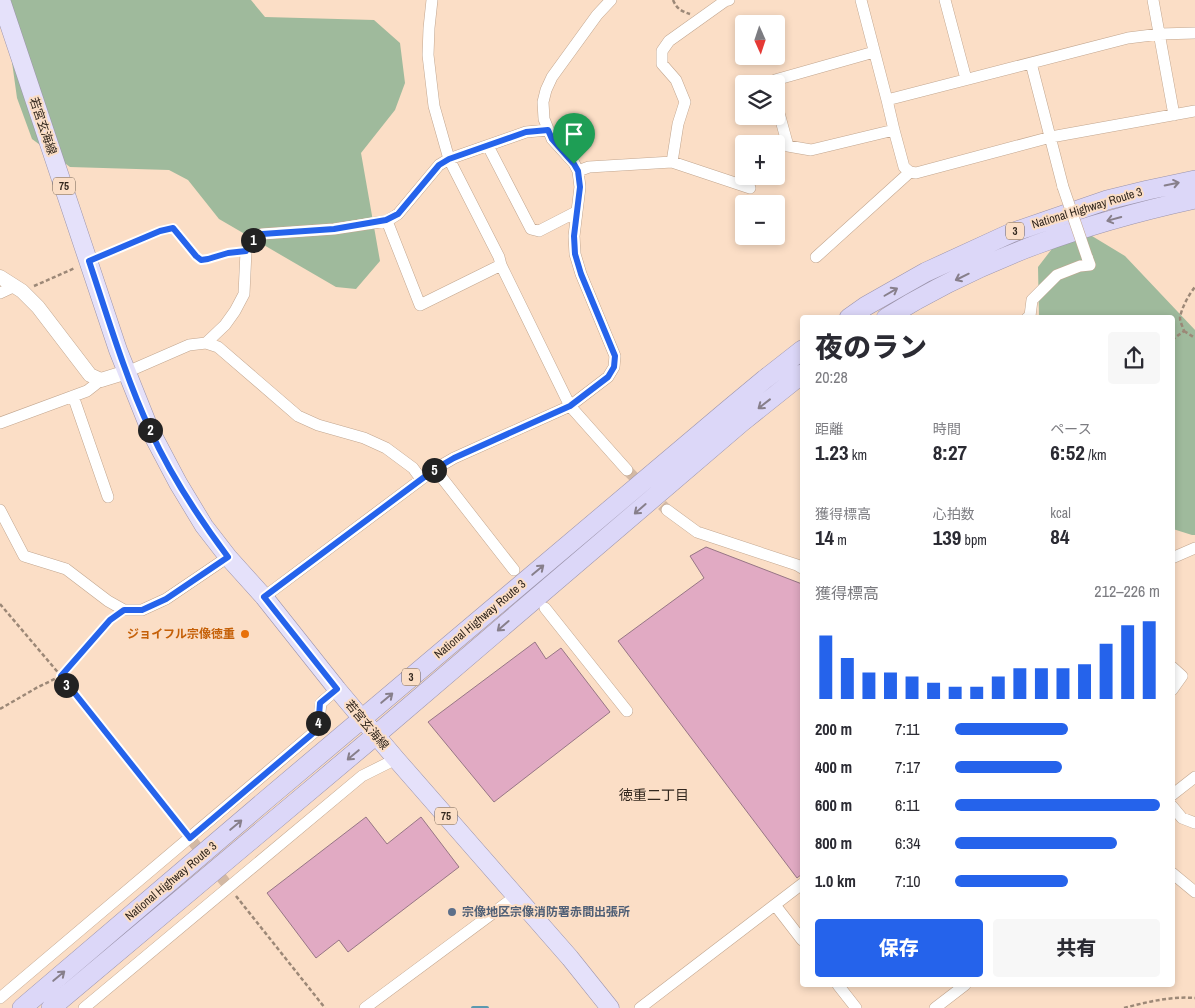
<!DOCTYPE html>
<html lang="ja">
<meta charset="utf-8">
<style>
body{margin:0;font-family:"Archivo Narrow","Noto Sans JP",sans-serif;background:#f7f7f7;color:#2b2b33;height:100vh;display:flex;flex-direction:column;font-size:19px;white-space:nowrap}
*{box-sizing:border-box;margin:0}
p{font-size:16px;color:#7c7c81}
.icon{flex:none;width:28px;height:28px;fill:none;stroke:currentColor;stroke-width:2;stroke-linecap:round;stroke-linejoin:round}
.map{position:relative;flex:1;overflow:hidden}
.side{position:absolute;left:800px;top:315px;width:375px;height:672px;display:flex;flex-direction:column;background:#fff;border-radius:5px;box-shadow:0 2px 8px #0003}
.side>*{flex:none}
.needle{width:32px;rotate:177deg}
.fabs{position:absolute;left:735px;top:15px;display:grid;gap:10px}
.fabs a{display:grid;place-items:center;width:50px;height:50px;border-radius:5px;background:#fff;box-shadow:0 2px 8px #0003;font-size:25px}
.pin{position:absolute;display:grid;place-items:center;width:42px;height:42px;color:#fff;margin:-51px -21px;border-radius:50% 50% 50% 0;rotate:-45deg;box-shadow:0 0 5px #0007}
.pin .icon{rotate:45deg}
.km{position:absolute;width:25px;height:25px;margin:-12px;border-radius:50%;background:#222;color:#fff;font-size:14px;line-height:25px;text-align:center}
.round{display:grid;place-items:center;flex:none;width:52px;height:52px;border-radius:5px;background:#f7f7f7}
.summary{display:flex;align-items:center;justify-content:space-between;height:85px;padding:0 15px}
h1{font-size:28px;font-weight:800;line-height:38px}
.stats{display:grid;grid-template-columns:repeat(3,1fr);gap:8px;height:85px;padding:5px 15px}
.stats div{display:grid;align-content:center}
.stats b{font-size:21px;font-weight:800}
.stats small{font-size:14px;font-weight:400}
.stats p{font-size:14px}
.chart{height:140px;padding:10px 15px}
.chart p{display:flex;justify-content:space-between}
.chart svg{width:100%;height:90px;margin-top:5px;stroke:#2563eb;stroke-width:6}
.cta{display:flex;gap:10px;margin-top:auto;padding:10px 15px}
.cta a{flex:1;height:58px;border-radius:5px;background:#2563eb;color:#fff;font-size:20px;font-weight:800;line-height:58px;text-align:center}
.cta a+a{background:#f7f7f7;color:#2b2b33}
ul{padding:0 15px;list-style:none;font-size:16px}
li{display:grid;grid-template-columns:80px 60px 1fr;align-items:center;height:38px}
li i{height:12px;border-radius:6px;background:#2563eb}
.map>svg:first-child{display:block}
</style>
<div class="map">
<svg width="1195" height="1008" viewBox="0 0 1195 1008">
<rect width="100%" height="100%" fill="#fbdec6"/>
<!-- green -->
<path fill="#9fba9c" d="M5 0H251L265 17 374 20 400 43 405 83 395 110 361 153 380 261 356 289 336 287 219 219 188 180 169 170 70 167 32 139 17 98 5 12Z
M1092 236 1125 256 1195 330V535H1192L1173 529 1172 318 1039 317 1038 267 1058 241 1071 237Z"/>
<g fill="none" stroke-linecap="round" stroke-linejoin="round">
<!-- stream -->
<path stroke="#5c99af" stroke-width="4" d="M473 1008H487"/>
</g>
<!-- building -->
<path fill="#e1aac3" stroke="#977685" d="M706 547 802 584V874L797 878 618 641 704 578 690 556Z
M535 642 546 659 561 648 610 712 494 802 428 722Z
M366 817 387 844 421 817 459 867 348 952 339 940 316 958 267 893Z"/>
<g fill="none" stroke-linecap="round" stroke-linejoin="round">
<!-- minor-tunnel -->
<path stroke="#d3b9a4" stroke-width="11" stroke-dasharray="11 5.5" stroke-linecap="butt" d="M627 470 667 510
M190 838 229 887"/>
<!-- minor casing -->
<g stroke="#c2a68f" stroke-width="12">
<path id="minor" d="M432 0 429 28 428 55 434 106 449 159 499 257 501 265 570 406 627 470
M861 0 887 100 894 130 904 167 910 172 916 173 1051 137 1195 111
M945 0 966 79
M1153 0 1174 115
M1031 63 1063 187
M774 84 775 80 874 52
M887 100 1128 38 1160 34 1195 33
M776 102 788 146 811 150 894 130
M488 146 531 229 539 231 576 212
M672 162 678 124 685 102 676 80 662 64V51L669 41 725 1 729 0
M578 171 589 167 672 162 750 188
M816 257 910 172
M501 265 420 305 387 221 398 214 439 165 449 159 526 132 548 130
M0 293 15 286
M1027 318 1030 316 1032 300 1057 275 1080 266 1090 265 1087 257
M206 343 225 325 235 311 244 294 246 251 249 242 262 234 334 229 387 221
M127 372 189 345 206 343 218 347 298 416 318 425 364 438 386 448 413 468 421 479
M73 396 108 497
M0 423 87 391 101 380
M435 469 514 570
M0 510 24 556 66 569 108 601 124 610H142L166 599 228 557
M667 510 697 532 797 565 802 568
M1172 558 1195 548
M264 597 435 469 454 458 570 406 608 377 614 367 615 356 581 274 575 254 574 236 580 187 578 171 574 163 552 139 544 119 543 102 546 90 552 77 597 15 611 0
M545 608 627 711
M1172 667 1182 676 1172 690
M1172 795 1195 777
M1172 806 1182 818 1195 823
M1172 873 1195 892
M775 905 802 940
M838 985 856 1008
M0 998 318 729 321 703 337 689
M84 1008 362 776 396 759
M365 1008 516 896
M640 1008 802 884
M935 1008 965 985"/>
</g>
<!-- tertiary casing -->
<g stroke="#c2a68f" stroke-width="15">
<path id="tertiary" d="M0 277 22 291 38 307 90 375 101 380 127 372"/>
</g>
<!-- primary casing -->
<g stroke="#9b93ab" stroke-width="19">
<path id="primary" d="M1 0 118 350 150 430 178 483 204 526 228 557 264 597 337 689 396 759 570 958 610 1008"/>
</g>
<!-- trunk casing -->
<g stroke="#9b93ab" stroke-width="20">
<path id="trunk" d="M849 318 866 306 926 272 1011 233 1107 200 1148 190 1195 180
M886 318C982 258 1085 223 1195 199
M22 1008 267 799 729 409 765 379 802 350
M51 1008 376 735 742 422 802 374"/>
</g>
<!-- path -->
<path stroke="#9c8877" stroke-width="2.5" stroke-dasharray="4 2.5" stroke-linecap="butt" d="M673 0C677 9 681 11 690 14
M100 256 160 231 173 228C181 237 195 261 207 259 216 258 225 254 234 253
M34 286 75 268
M1184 331 1195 338
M1172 340 1184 331C1183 327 1180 322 1180 318 1181 309 1189 294 1195 287
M0 604 61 676 183 829
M0 709 38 687 61 676 110 620 113 617
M236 896 325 1008
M1124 1008C1147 1002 1171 996 1195 998"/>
<!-- minor -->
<use href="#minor" stroke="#fff" stroke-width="11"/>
<!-- tertiary -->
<use href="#tertiary" stroke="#fff" stroke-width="14"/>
<!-- primary -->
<use href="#primary" stroke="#e5e1fa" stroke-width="18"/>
<!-- trunk -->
<use href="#trunk" stroke="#dcd7f8" stroke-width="19"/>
<!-- minor-bridge casing -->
<g stroke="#c2a68f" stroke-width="12" stroke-linecap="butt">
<path id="minor-bridge" d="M1063 187 1087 257"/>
</g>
<!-- minor-bridge -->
<use href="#minor-bridge" stroke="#fff" stroke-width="11"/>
</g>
<!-- one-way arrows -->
<defs><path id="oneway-shaft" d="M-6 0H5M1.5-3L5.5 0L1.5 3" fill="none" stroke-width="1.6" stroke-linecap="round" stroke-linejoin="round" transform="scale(1.25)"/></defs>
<g stroke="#877f8b">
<use href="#oneway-shaft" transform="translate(1172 184) rotate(-12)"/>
<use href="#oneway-shaft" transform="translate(1114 219) rotate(165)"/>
<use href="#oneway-shaft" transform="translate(962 277) rotate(154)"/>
<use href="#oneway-shaft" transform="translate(891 292) rotate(-30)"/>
<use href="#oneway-shaft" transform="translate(764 404) rotate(142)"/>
<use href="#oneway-shaft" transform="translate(640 509) rotate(139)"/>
<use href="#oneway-shaft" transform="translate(538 570) rotate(-40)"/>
<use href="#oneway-shaft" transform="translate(503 626) rotate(139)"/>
<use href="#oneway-shaft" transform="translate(387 698) rotate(-40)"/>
<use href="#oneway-shaft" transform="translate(353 755) rotate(140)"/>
<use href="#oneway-shaft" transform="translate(236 825) rotate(-40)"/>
<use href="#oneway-shaft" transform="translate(59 976) rotate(-40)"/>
</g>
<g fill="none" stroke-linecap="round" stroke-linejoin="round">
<!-- route casing -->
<g stroke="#fff" stroke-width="10">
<path id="route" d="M548 130 552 139 574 164 578 171 580 187 574 236 575 254 581 274 615 356 614 367 608 377 570 406 454 458 435 469 264 597 337 689 320 703 318 729 190 838 61 676 110 620 124 610H142L166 599 228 557C198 517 171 476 150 430 125 376 108 318 89 261L160 231 173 228 196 256 201 260 208 259 228 253 246 251 249 242 262 234 334 229 386 220 398 214 439 165 449 159 526 132Z"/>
</g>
<!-- route -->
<use href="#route" stroke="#2563eb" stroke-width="6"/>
</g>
<!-- markers -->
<circle fill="#e8710a" stroke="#fbdec6" stroke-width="2" cx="245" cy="634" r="5"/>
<circle fill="#5c6f8a" stroke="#fbdec6" stroke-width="2" cx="452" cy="912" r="5"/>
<g text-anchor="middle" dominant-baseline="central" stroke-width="4" stroke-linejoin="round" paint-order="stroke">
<!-- shield labels -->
<g fill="#fbdec6" stroke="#6e5e50" stroke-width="1">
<rect x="53" y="177.5" width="22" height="17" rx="4"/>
<rect x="1006" y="222.5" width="18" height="17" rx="4"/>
<rect x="402" y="668.5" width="18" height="17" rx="4"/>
<rect x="435" y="807.5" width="22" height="17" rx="4"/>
</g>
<g font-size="11" font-weight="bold" fill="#32271e">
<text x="64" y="186">75</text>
<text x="1015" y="231">3</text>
<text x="411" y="677">3</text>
<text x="446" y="816">75</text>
</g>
<!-- street labels -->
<g font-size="12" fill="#32271e" stroke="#fbdec6">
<text transform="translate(43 126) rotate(71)">若宮玄海線</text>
<text transform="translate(1087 208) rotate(-17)">National Highway Route 3</text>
<text transform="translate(480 619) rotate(-40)">National Highway Route 3</text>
<text transform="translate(367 725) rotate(50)">若宮玄海線</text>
<text transform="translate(171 881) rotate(-40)">National Highway Route 3</text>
</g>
<!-- food labels -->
<g font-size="12" font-weight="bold" fill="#c56008" stroke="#fbdec6" text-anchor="end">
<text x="235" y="634">ジョイフル宗像徳重</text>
</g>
<!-- service labels -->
<g font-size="12" font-weight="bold" fill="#4e5e75" stroke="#fbdec6" text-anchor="start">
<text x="462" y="912">宗像地区宗像消防署赤間出張所</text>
</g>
<!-- neighbourhood labels -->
<g font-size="14" fill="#32271e" stroke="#fbdec6">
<text x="654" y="795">徳重二丁目</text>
</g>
</g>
</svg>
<div class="fabs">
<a><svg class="needle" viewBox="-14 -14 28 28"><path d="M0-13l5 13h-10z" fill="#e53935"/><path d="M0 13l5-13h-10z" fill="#7c7c81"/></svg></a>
<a><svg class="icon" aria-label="layers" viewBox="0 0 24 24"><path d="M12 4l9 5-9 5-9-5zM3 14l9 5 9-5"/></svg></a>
<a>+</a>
<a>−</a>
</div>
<div class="pin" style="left:574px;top:164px;background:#1e9e55"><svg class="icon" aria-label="arrive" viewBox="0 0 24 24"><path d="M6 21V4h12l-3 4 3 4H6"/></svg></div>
<b class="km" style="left:253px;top:240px">1</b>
<b class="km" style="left:150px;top:430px">2</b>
<b class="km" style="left:66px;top:685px">3</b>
<b class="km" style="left:318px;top:723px">4</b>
<b class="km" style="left:434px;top:470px">5</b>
<section class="side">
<div class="summary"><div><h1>夜のラン</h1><p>20:28</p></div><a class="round"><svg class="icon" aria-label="share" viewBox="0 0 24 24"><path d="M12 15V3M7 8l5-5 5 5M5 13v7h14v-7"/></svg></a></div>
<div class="stats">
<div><p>距離</p><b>1.23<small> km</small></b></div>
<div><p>時間</p><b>8:27</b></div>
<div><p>ペース</p><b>6:52<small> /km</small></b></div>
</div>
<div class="stats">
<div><p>獲得標高</p><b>14<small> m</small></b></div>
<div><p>心拍数</p><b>139<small> bpm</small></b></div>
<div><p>kcal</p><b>84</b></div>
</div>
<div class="chart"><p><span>獲得標高</span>212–226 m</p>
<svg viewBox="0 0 160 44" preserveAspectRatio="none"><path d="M5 44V13M15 44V24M25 44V31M35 44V31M45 44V33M55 44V36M65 44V38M75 44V38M85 44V33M95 44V29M105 44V29M115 44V29M125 44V27M135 44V17M145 44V8M155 44V6"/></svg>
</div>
<ul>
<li><b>200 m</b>7:11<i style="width:55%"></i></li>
<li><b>400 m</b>7:17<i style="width:52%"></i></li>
<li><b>600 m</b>6:11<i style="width:100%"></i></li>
<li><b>800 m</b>6:34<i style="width:79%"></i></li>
<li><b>1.0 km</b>7:10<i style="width:55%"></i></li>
</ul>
<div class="cta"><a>保存</a><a>共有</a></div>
</section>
</div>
